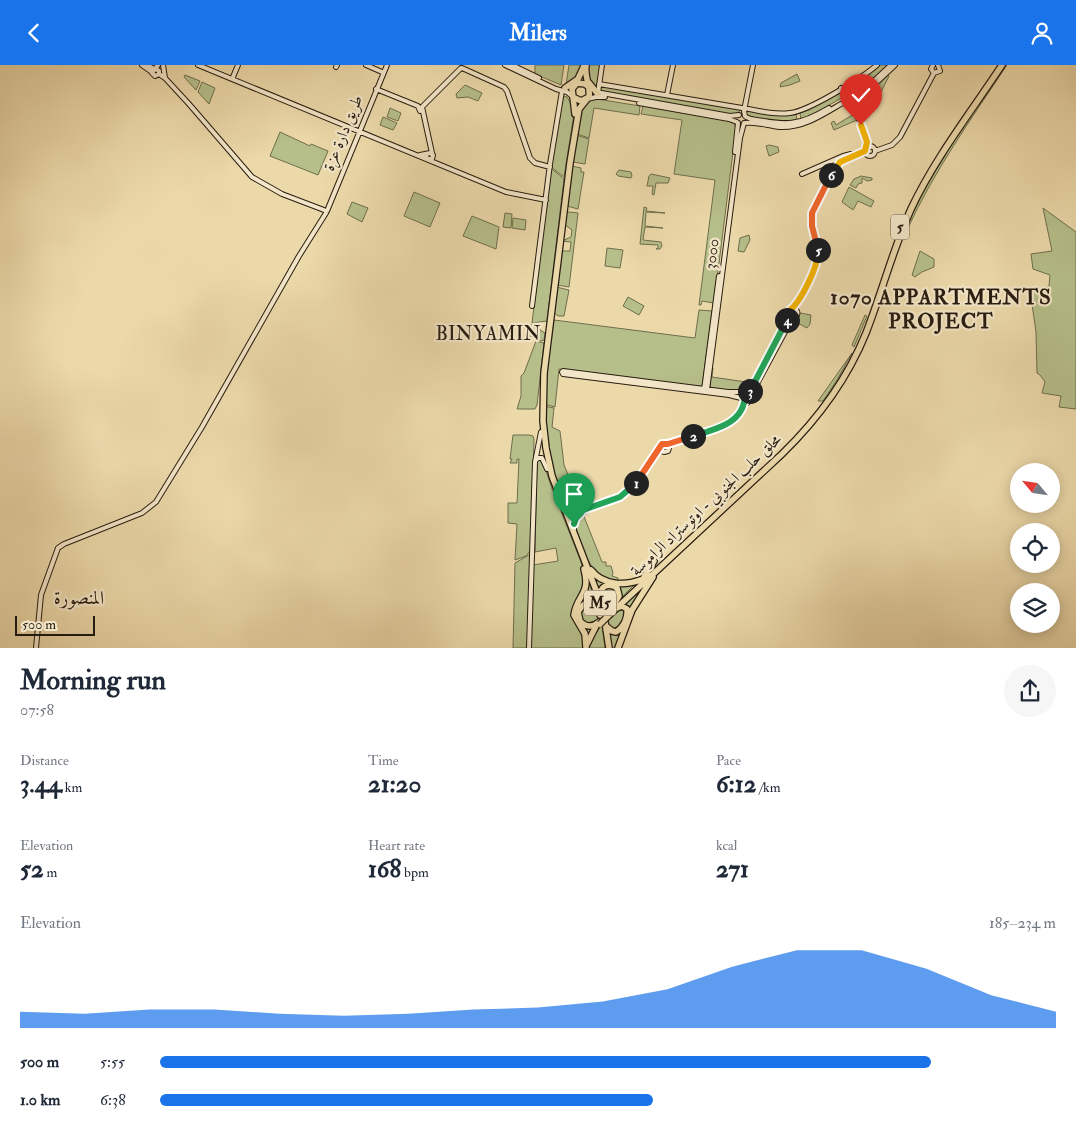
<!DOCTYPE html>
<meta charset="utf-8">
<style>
body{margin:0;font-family:"IM FELL Double Pica",Amiri,serif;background:#f6f6f7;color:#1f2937;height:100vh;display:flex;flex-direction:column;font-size:19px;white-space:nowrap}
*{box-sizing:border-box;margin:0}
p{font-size:16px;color:#747a83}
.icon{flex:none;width:28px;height:28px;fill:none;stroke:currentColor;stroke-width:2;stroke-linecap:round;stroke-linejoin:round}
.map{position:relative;height:583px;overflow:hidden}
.side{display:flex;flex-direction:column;background:#fff;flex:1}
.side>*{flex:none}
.needle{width:32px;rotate:299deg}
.buttons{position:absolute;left:1010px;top:398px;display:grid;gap:10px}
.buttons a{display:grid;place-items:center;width:50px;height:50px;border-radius:50%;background:#fff;box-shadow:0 2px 12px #0003;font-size:25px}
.scale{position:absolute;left:15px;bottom:12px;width:80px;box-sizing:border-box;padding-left:5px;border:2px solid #271c10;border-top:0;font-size:14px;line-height:18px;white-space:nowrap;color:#271c10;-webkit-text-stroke:4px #f3e6c8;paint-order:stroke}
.pin{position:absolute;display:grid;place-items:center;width:42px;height:42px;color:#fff;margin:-51px -21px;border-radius:50% 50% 50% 0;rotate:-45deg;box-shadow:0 0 5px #0007}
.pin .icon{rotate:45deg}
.km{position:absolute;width:25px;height:25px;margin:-12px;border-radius:50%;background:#222;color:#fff;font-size:14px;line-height:25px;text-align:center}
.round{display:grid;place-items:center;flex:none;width:52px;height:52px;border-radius:26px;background:#f6f6f7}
.head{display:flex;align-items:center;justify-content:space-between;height:85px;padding:0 20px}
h1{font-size:28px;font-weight:700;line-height:38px}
.metrics{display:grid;grid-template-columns:repeat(3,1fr);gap:8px;height:85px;padding:5px 20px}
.metrics div{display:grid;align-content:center}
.metrics b{font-size:25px;font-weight:700}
.metrics small{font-size:14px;font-weight:400}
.metrics p{font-size:14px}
.chart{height:140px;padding:10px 20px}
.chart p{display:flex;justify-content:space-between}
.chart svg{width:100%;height:90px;margin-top:5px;fill:#1a73e8;opacity:.7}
ul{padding:0 20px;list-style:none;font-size:16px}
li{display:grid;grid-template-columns:80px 60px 1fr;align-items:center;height:38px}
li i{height:12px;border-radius:6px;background:#1a73e8}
header{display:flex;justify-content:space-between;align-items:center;height:65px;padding:0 20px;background:#1a73e8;color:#fff;font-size:22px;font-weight:700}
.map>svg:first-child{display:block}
</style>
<header><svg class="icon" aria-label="back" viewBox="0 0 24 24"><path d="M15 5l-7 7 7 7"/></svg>Milers<svg class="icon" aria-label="person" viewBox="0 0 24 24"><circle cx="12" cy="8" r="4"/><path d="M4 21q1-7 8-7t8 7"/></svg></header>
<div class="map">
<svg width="1076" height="583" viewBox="0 0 1076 583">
<rect width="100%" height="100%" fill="#ecd9aa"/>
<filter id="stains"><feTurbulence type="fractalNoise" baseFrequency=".004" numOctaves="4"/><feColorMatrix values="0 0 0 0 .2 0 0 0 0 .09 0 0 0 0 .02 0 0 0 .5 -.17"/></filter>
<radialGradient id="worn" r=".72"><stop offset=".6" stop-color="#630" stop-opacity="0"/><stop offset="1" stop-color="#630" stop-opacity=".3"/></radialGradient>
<!-- green -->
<path fill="#b6bf8a" stroke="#6e6e4d" d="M535 0H564L561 20 535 9Z
M569 0H582L578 12 566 20Z
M588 0H601L597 24 588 13Z
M879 0H889L879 10 846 30 843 24Z
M1003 0H1007C971 54 934 106 907 165H905V163L932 108Z
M797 9 800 16 790 20 780 22 781 18Z
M185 10 200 16 196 25 184 12Z
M887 10 889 11 877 35 863 27Z
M202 17 215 23 209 39 198 27Z
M465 20 482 28 478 36 468 32 457 33 456 29Z
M600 21 740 44 741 45 734 50 600 26Z
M840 26 843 32 809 52 801 55 800 48 809 45Z
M563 31 567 32 573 42 574 49 564 112 551 102Z
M597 34 640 41 639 50 594 43 589 73 577 69C579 52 577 37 597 34Z
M643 41 729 56 734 58 736 63 714 238 702 236 701 240H699L715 115 674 109 682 55 641 49Z
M390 43 401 48 398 56 387 52Z
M746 45 777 50 796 49 797 55C785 57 754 58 746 49Z
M854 49 857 55 834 65 831 58 834 56 836 60Z
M383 52 397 58 393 65 380 60Z
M280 67 310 81 311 79 328 86 318 110 270 91Z
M576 70 589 74 585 99 573 97Z
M769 80 778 82 779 87 769 91 766 81Z
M572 101 581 103V107H584L578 144 567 141Z
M551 103 564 114 547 256 532 258Z
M619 105 631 107 632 111 631 113 618 111 616 109Z
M651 109 670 113 668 118H656L654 130 652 129 653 121H647L649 111Z
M861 111 872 113V115L867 116 862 113V118L858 119 856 123 850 120 854 114Z
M849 122 874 136 871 142 858 136 853 145 842 137Z
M414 127 440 138 430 162 404 151Z
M352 137 368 143 362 157 347 149Z
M644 142 647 143 646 146 665 148 646 147 645 161 663 163 645 162 643 175 661 177 662 181 660 184H656L658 183V180L640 179Z
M1043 143 1076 167V344L1059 342 1061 331 1042 328 1045 317 1040 310 1037 308 1036 267 1030 225 1045 223 1049 221 1050 210 1033 204 1031 189 1052 186Z
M569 147 578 148 569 222 557 220 560 186H570L571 177 562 176 571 172 572 165 564 159 565 148Z
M505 148 512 149 511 163 503 162Z
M472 151 499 162 496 184 463 171Z
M513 153 526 155 525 165 512 163Z
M749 170 750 175 744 187 738 186 740 173Z
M607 183 623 185 620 203 605 201Z
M920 186 934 194V202L922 207 915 212 912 210Z
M556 222 569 225 564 251H558L553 247Z
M628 232 644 241 639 250 623 241Z
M699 245 712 246 702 322 559 304 555 342 544 339 546 309 554 255 695 273Z
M800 248 811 250 810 259 807 263 792 255Z
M865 250 867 251 854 282 852 280Z
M537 259 540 265 545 268 544 275 541 276 530 271V260Z
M536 276 544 278 537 340 535 344H517L521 331V311L524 308Z
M852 288 837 315 823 336H818Z
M712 303H713L712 312 746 317 748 314 753 317 749 324 729 326 710 323Z
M544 341 554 343 552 362 560 366 564 400 582 444C550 450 546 362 544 341Z
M513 370H529L533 371 534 374 531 485 526 491 515 495 517 459 508 458V438H517L519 394H517V398H510L512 394H510Z
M540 394 543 396 551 421 581 497 585 514V519L575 541 583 570 584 583H530L533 500 558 496 556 483 535 487 537 398Z
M583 449 602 497H606V501H611L613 508 612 511 618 513V516C588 513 584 485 575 461L577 455Z
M529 490 530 491 527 583H513L515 498Z
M590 506 597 513 635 519 619 535 614 520 599 528Z
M588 515 596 538C575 530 568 564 594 562L587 574 575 550C577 537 589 529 588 515Z
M650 515 616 583H611L608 564 617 567 628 549 621 540Z
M615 522 617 534 606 548 601 531 603 524Z
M586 539 596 542 598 557 590 560 581 555V544Z
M623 543 626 549 617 565 609 562 607 554 611 549Z
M602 560 605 583H589L594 571Z"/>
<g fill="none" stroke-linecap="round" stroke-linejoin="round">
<!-- secondary casing -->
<g stroke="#271c10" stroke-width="6">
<path id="secondary" d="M142 0 152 7
M147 0 154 4
M158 0 152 8 155 11 159 9
M163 0 165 13
M198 0 506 127 546 135
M366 0 382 7
M505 0 556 24 567 27 573 32
M512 0 539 13
M933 0 931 4 934 8
M336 2 337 0
M462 3 504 22 507 26 530 93 535 98 550 102
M156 4 159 6V9L165 13 189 39 252 112 282 129 324 145
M934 8 940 6 938 0
M233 12 238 0
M599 19 742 43
M841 23 846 32 845 35H847L860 56 867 77 870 82
M376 24 418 41 420 46
M856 26 876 14 891 0
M596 27 730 51 739 50
M598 28 602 0
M667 30 673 0
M587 34 596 32H605
M848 34 878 16 895 0
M639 38 729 54 737 57
M744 43C759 46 775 50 790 48 809 46 862 13 877 0
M745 51 744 46 753 0
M746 52 751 54C787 60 797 62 829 43
M745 58C756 56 768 61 780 62 805 63 825 48 846 36
M865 86a5 5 0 1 1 10 0a5 5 0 1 1-10 0Z
M863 86 866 84 867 77
M875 86 892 80 900 72 934 8
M735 87 738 58
M432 88 422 42 461 3
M420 90 430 88 433 90 432 94H427L426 89
M802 109 843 91 851 89
M327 146 387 0
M532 241 550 99 562 26
M792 243 796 240 816 199 818 192V183L811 157 813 144 838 100 846 94 865 86
M788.5 248a4.5 4.5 0 1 1 9 0a4.5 4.5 0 1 1-9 0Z
M704 325 719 211
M707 325 740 73 744 58
M752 328 793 252
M746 339 753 333 752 328 750 327 746 328 744 331 748 335
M668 379 727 360 737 351 745 334 729 330 563 309 562 307 563 306 728 327H747
M536 395 538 393H542L547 404
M564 440 568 444 577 447 620 432 635 419 662 379H668L669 383 668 386 664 387 661 386 660 382
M574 464C573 456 576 451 583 448
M36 583 41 530 58 483 64 479 142 448 156 437 202 362 299 191 326 148
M529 583 535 397 541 367"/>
</g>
<!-- highway casing -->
<g stroke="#271c10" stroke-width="8">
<path id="highway" d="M586 0C584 13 591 21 589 32L581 36 573 32 572 24 577 18 585 19 589 22
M589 18 597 28
M565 23 578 14 584 1
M573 32 575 49
M587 34 579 44 570 98 544 308 543 356 546 383 552 411 599 533 605 557 609 583
M584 504C591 530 577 529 574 550L585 569 586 582
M591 505C603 521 626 521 643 514L654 496
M600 532C600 521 608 517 617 523L619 531 612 542
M607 552 782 389C818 354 847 315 866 268 882 227 893 184 911 144 935 93 971 47 1002 0
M599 557C593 562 586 563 580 556L578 547C582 540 587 535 595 540L600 550
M607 562 612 566 616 567C624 562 628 553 627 544L622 541 617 543
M587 579 596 561
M618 583 632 545 653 512"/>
</g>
<!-- secondary -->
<use href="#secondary" stroke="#f3e6c8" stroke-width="4"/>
<!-- highway -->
<use href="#highway" stroke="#ecd9aa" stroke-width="5.5"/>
<!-- highway-bridge casing -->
<g stroke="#271c10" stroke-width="8" stroke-linecap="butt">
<path id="highway-bridge" d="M600 559 607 552"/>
</g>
<!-- highway-bridge -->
<use href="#highway-bridge" stroke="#ecd9aa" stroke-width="5.5"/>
</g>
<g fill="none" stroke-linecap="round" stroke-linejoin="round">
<!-- split-1 casing -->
<g stroke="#fff" stroke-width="10">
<path id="split-1" d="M574 459 576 453 581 448 580 446 620 432 636 418"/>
</g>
<!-- split-2 casing -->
<g stroke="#fff" stroke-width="10">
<path id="split-2" d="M636 418 662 379H668L693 371"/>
</g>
<!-- split-3 casing -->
<g stroke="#fff" stroke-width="10">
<path id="split-3" d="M693 371C717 364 745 358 745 329L750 326"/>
</g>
<!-- split-4 casing -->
<g stroke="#fff" stroke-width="10">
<path id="split-4" d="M750 326 787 255"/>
</g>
<!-- split-5 casing -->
<g stroke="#fff" stroke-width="10">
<path id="split-5" d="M787 255 789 246C801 237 819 200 818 185"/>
</g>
<!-- split-6 casing -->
<g stroke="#fff" stroke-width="10">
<path id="split-6" d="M818 185 812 161V148L831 110"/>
</g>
<!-- split-7 casing -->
<g stroke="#fff" stroke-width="10">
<path id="split-7" d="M831 110 840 97 865 86 867 77 861 60"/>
</g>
<!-- split-1 -->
<use href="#split-1" stroke="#22a559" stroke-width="6"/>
<!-- split-2 -->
<use href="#split-2" stroke="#f0652b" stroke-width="6"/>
<!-- split-3 -->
<use href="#split-3" stroke="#22a559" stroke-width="6"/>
<!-- split-4 -->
<use href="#split-4" stroke="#22a559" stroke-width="6"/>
<!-- split-5 -->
<use href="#split-5" stroke="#f5b400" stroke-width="6"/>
<!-- split-6 -->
<use href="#split-6" stroke="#f0652b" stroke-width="6"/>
<!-- split-7 -->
<use href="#split-7" stroke="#f5b400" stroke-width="6"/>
</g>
<g text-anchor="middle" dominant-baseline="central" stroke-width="4.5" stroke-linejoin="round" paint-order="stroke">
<!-- shield labels -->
<g fill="#f3e6c8" stroke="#645947" stroke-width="1">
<rect x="891" y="149.5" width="18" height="25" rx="4"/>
<rect x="584" y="525.5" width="32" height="25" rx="4"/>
</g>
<g font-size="15" font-weight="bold" fill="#271c10">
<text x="900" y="162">5</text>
<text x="600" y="538">M5</text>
</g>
<!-- street labels -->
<g font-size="16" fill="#271c10" stroke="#f3e6c8">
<text transform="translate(343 68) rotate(-68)">طريق دارة عزة</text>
<text transform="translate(712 189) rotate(-83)">3000</text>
<text transform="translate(706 440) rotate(-43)">محلق حلب الجنوبي - اوتوستراد الراموسة</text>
</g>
<!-- quarter labels -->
<g font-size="19" fill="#271c10" stroke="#f3e6c8">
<text x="488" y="269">BINYAMIN</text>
<text x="79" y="533">المنصورة</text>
</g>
<!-- district labels -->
<g font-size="21" font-weight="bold" letter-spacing="1" fill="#271c10" stroke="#f3e6c8">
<text x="941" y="232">1070 APPARTMENTS<tspan x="941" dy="24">PROJECT</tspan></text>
</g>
</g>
<rect width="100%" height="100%" filter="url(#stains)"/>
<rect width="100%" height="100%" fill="url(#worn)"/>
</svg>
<div class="buttons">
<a><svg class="needle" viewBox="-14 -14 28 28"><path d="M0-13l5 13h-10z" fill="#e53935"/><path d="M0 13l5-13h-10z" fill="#747a83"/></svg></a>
<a><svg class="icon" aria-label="locate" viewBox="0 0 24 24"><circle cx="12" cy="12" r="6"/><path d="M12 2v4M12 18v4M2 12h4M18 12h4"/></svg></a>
<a><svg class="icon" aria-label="layers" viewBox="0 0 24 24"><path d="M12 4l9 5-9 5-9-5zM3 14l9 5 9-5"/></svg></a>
</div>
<div class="scale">500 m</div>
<div class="pin" style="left:574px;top:459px;background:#1e9e55"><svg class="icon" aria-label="arrive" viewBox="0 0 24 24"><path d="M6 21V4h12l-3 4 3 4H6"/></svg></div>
<div class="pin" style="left:861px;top:60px;background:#d93025"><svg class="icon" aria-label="check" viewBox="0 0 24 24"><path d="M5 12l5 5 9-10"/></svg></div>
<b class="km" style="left:636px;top:418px">1</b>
<b class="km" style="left:693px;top:371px">2</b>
<b class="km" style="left:750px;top:326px">3</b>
<b class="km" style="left:787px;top:255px">4</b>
<b class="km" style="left:818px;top:185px">5</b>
<b class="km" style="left:831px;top:110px">6</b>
</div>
<section class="side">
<div class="head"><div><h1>Morning run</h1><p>07:58</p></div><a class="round"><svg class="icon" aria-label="share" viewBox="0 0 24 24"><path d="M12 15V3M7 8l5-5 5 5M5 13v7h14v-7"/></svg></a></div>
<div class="metrics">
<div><p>Distance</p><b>3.44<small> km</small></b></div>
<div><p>Time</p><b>21:20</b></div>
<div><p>Pace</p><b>6:12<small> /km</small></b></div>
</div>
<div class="metrics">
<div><p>Elevation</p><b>52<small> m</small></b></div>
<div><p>Heart rate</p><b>168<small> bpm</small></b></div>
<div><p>kcal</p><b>271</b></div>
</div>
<div class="chart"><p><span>Elevation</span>185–234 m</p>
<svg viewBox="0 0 160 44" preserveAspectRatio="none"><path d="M0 44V36L10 37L20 35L30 35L40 37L50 38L60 37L70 35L80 34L90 31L100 25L110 14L120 6L130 6L140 15L150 28L160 36V44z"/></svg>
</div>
<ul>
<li><b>500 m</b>5:55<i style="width:86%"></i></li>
<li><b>1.0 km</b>6:38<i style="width:55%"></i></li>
</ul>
</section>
